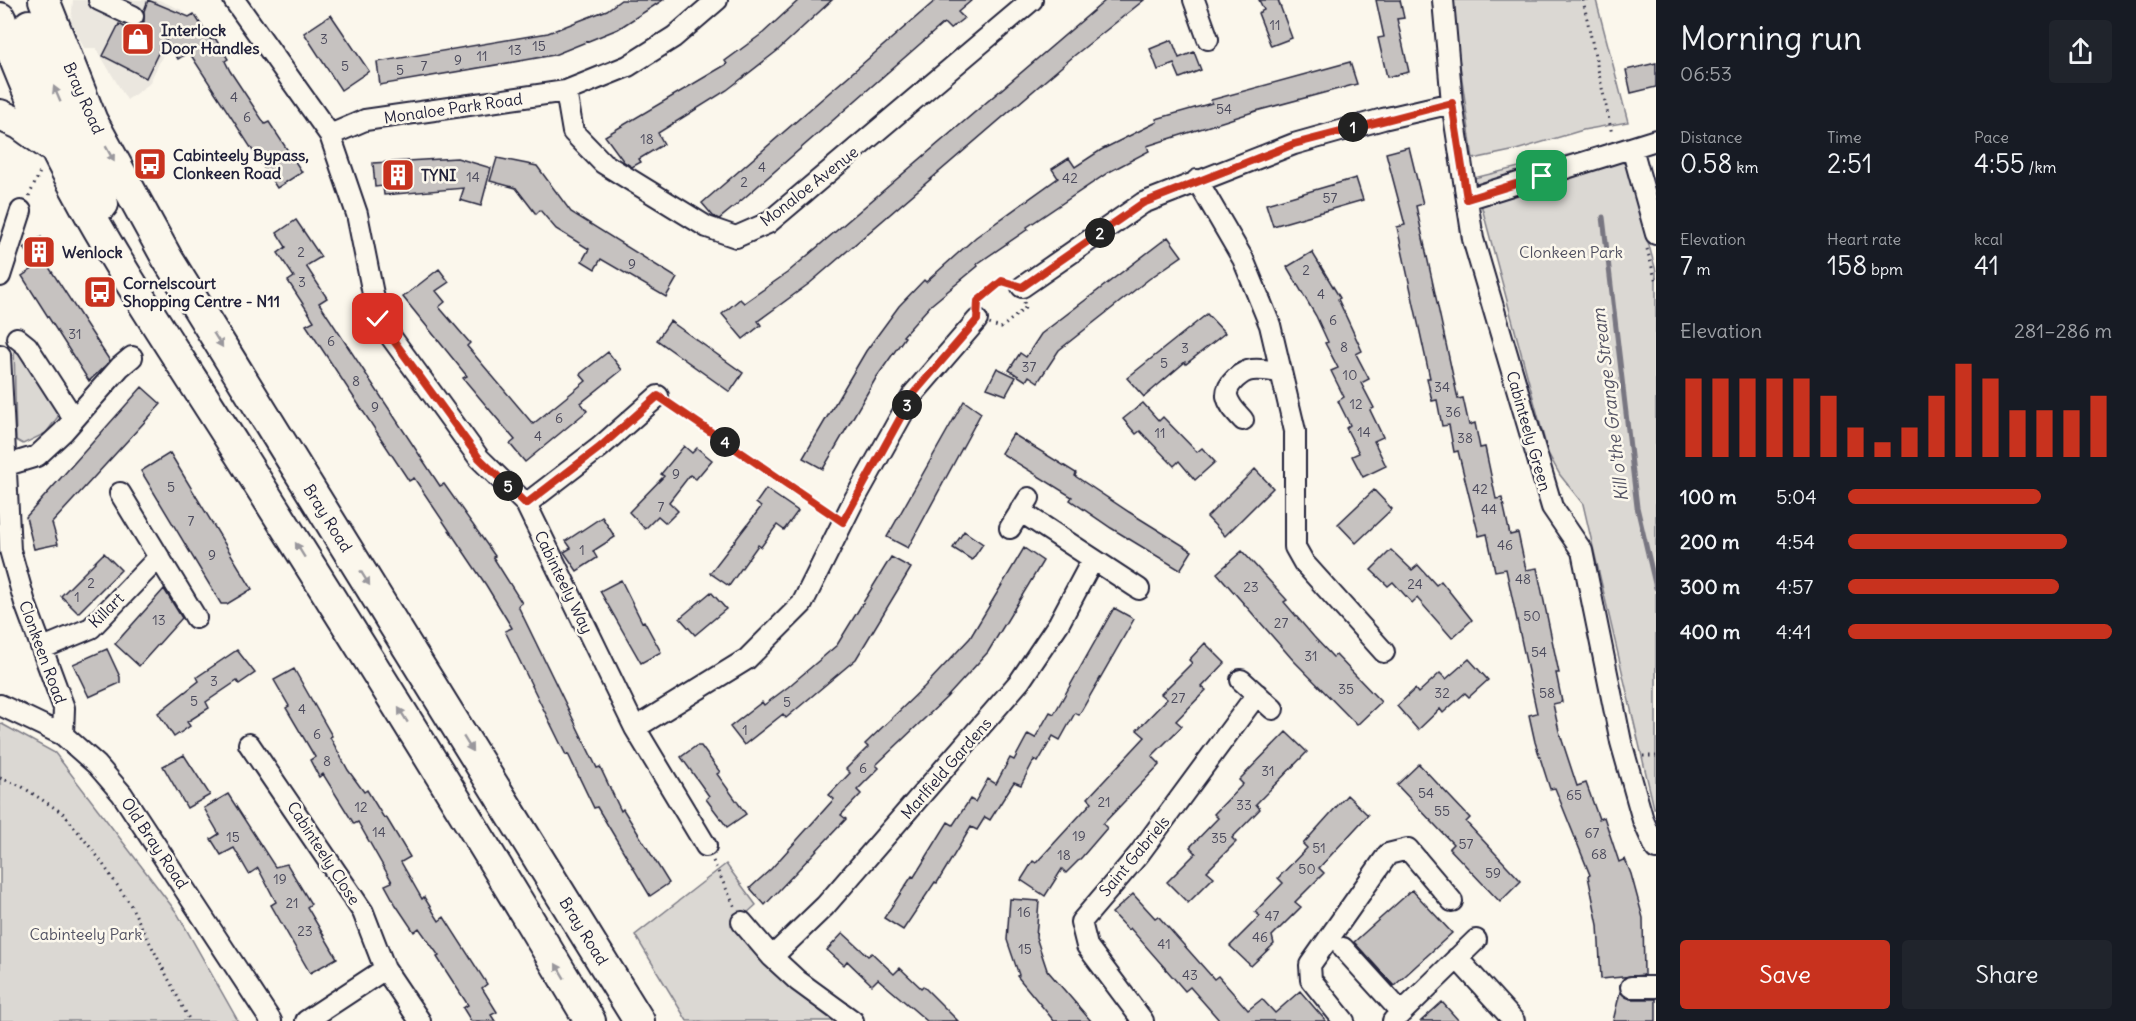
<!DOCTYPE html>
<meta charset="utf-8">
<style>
body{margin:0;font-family:Delius,sans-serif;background:#20242c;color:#f1f3f6;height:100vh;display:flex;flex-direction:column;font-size:22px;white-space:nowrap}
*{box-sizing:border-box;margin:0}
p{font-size:20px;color:#9ea1a6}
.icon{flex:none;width:33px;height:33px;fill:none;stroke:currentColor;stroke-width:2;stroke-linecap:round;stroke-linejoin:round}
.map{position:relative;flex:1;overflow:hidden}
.side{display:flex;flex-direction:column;background:#171b24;width:480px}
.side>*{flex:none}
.pin{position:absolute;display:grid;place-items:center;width:51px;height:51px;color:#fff;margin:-26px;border-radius:12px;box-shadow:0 3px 9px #0006}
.km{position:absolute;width:30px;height:30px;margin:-15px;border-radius:50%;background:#222;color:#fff;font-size:16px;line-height:30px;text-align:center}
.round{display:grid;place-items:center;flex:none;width:63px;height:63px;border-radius:6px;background:#20242c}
.summary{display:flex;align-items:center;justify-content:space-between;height:102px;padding:0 24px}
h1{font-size:33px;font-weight:600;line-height:45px}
.stats{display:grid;grid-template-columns:repeat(3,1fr);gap:9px;height:102px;padding:6px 24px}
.stats div{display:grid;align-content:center}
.stats b{font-size:26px;font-weight:600}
.stats small{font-size:16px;font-weight:400}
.stats p{font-size:16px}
.chart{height:168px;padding:12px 24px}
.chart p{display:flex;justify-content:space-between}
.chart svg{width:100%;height:108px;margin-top:6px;stroke:#c8321e;stroke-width:6}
.primary-button{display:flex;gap:12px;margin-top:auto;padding:12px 24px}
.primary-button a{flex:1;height:69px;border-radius:6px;background:#c8321e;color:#fff;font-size:24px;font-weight:600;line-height:69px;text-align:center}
.primary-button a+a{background:#20242c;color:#f1f3f6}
ul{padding:0 24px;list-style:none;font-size:20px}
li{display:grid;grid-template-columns:96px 72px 1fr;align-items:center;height:45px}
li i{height:15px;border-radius:8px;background:#c8321e}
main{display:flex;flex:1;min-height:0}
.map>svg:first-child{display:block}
</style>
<main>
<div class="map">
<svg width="1656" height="1021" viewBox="0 0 1656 1021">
<rect width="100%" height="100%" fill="#fbf7ec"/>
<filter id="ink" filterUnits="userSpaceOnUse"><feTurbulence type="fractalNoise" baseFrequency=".0167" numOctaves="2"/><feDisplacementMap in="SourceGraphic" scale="12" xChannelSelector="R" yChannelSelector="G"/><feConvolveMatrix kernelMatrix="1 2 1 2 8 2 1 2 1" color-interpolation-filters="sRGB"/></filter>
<g filter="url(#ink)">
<!-- built -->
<path fill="#ebe7df" d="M73 0H159L184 11 149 84 127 100 96 48H84L71 22Z"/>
<!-- green -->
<path fill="#dbd8d3" stroke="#7e7d87" stroke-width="1.5" d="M1451 0H1596L1628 122 1583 130 1516 150 1473 159Z
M1601 150 1627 165 1656 271V808H1654L1583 504 1560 475 1548 453 1474 178 1576 153Z
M14 344 20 345 60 414 46 433 23 444 16 440Z
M0 723 55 753 177 913 238 1021H0Z
M726 864 756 905 736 923 762 961 800 996 833 1021H687L635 935Z"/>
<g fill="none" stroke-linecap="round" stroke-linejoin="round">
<!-- stream -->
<path stroke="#787681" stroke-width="5" d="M1603 217 1637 507 1656 588"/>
</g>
<!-- building -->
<path fill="#c6c2c0" stroke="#22223b" stroke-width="1.5" d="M148 0 189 17 194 14 211 40 215 38 228 59 225 61 230 71 265 124 269 122 302 172 277 188 189 52 178 59 165 39 146 78 103 56 119 24 134 32 144 22V11Z
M621 0H663L618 29 554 55 380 85 377 62 548 33 607 10Z
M799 0H832L777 51 727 90 658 133 664 144 639 159 641 162 632 167 624 162 605 136 727 64 725 61 763 33Z
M936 0H972L958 12 964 18 950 29 944 23 735 206 719 219 713 216 702 203Z
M1106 0H1144L1075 55 810 283 758 321 761 325 743 339 722 314 740 299 744 303 787 273Z
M1259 0H1278L1292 38 1271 46 1258 13 1264 10Z
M1376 0H1400L1404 18 1397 19 1409 72 1387 77 1378 38 1384 37Z
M331 15 369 71 341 90 304 33Z
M1172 40 1179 58 1194 52 1201 70 1180 78 1174 64 1158 70 1150 49Z
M1350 62 1357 84 1256 111 1147 146 1149 151 1109 172 1027 227 1028 229 977 264 978 266 931 305 903 336 905 337 876 378 823 469 803 458 866 351 899 306 924 280 926 282 976 237 1058 178 1052 169 1069 158 1075 167 1101 150 1157 122 1156 119 1212 103 1211 100Z
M1656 63V87L1631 93 1626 70Z
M1409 147 1423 204 1416 206 1458 399 1463 398 1469 425 1475 423 1480 448 1485 447 1496 499 1502 498 1510 535 1518 533 1526 570 1537 568 1559 673H1556L1562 702 1553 704 1559 731 1577 786 1586 783 1599 819 1604 817 1619 862 1625 859 1631 874 1643 918 1644 975 1601 979 1598 925 1588 876 1590 875 1555 788 1550 789 1535 742 1529 715 1537 713 1506 569 1495 571 1487 534 1479 536 1458 451 1454 452 1449 425 1442 426 1437 400 1432 401 1427 378H1430L1397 227 1405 225 1386 153Z
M457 158 491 168 481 206 460 200 464 188 384 195 383 186 375 187 373 163Z
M497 158 537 166 571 212 677 278 666 297 601 259 595 269 582 261 589 249 556 229 540 210 536 214 516 188 490 181Z
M1356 178 1363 200 1273 226 1266 204Z
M296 220 321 257 306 266 327 298 319 303 440 486 444 484 495 556 493 557 522 603 518 606 597 768 600 767 621 811 623 809 669 883 650 896 597 807 594 808 568 754 566 755 505 631 512 628 486 585 414 478 409 481 306 325 314 321 288 281 294 277 278 253 286 247 277 233Z
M41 237 53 256 41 264 45 261 110 361 89 381 22 276 37 266 24 248Z
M1168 237 1182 256 1149 279 1059 350 1038 382 1029 376 1026 381 1009 370 1020 353 1026 357 1041 334Z
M1312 252 1340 298 1338 299 1362 351 1356 354 1369 379 1361 383 1374 408 1370 410 1383 437 1374 441 1386 466 1363 477 1352 456 1359 453 1346 428 1350 425 1338 401 1344 397 1331 371 1338 368 1325 343 1328 342 1316 316 1287 267Z
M439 269 449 282 436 291 445 302 439 307 470 343 467 346 533 424 586 381 580 374 608 352 622 370 581 403 587 411 525 462 510 444 515 440 463 378 467 376 403 297Z
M1207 314 1225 333 1186 364 1185 362 1144 397 1127 378Z
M670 321 743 373 730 392 657 340Z
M997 368 1016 377 1006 395 987 388Z
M142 387 161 404 52 523 58 544 34 549 26 517Z
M964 401 981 413 908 548 887 537Z
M1143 403 1159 421 1163 417 1197 452 1202 448 1215 462 1195 480 1179 461 1174 466 1140 431 1136 434 1123 419Z
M1013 434 1076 473 1075 476 1129 512 1192 551 1180 570 1111 528 1070 500 1072 497 1001 453Z
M684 446 692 453 697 448 712 460 696 479 690 475 669 502 678 511 666 523 658 516 645 529 629 512 664 476 661 474Z
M170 453 252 589 227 604H221L141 471Z
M1255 469 1273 488 1225 536 1207 517Z
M766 489 798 511 784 530 777 525 761 547 758 545 729 586 710 573 761 507 756 503Z
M1374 490 1392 509 1356 543 1338 524Z
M602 517 615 537 593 551 597 558 577 571 564 552 571 548 566 541Z
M964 531 983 544 972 560 953 548Z
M1024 548 1043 561 988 652 947 697 876 765 879 768 857 790 861 794 841 815 846 819 765 905 750 888 771 869 834 799 829 795 850 773 846 769 868 747 865 744 924 687 970 638Z
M1391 550 1412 570 1418 565 1436 585 1441 581 1472 620 1452 638 1417 598 1412 603 1393 582 1388 586 1371 570Z
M1242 551 1287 600 1284 602 1314 637 1333 657 1336 655 1381 702 1357 725 1293 660 1217 573Z
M104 553 121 570 78 613 61 596Z
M891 557 911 568 856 659 786 718 783 714 744 745 730 727 762 702 764 705 788 687 837 645Z
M621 580 642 622 644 621 661 652 641 663 600 591Z
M164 589 182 618 139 666 115 644Z
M711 592 726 609 695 635 680 618Z
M1114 608 1134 619 1079 715 1075 713 1060 740 1053 736 1038 762 1034 760 1021 785 1014 782 990 820 985 817 977 830 971 827 937 883 935 882 903 930 884 918 912 876 914 877 948 822 953 825 970 799 975 802 988 779 996 784 1010 758 1014 760 1028 734 1035 738 1050 712 1054 714Z
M1205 643 1225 663 1202 687 1206 690 1176 721 1182 726 1152 756 1160 764 1103 824 1107 828 1082 857 1066 873 1062 869 1045 896 1021 880 1033 861 1036 863 1092 802 1088 798 1145 737 1137 730 1167 699 1161 694 1192 663 1189 660Z
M107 649 120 677V683L89 697 73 664Z
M237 650 255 673 239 684 237 681 206 702 209 708 187 722 190 726 174 737 158 713 199 681 197 677Z
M1469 659 1488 680 1469 697 1465 693 1443 713 1440 709 1418 730 1397 706 1415 689 1418 693 1440 673 1446 679Z
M294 669 332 736 330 737 348 770 364 792 367 790 384 818 386 817 410 857 401 862 422 899 424 897 439 921 444 917 487 984 482 988 497 1012 491 1015 495 1021H471L463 1008 468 1005 437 957 439 956 419 928 414 932 396 905 385 885 392 882 358 822 354 824 323 774 319 777 310 760 315 757 286 708 289 706 274 680Z
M1286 732 1307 752 1256 804 1260 809 1232 838 1236 842 1207 871 1214 877 1188 903 1167 882 1196 853 1190 847 1218 818 1214 814 1243 784 1239 780Z
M696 746H701L720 772 717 774 746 814 727 827 706 799 709 796 681 757Z
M184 755 210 795 187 808 163 766Z
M1419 764 1470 818 1466 822 1521 881 1500 902 1449 848 1453 844 1397 785Z
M228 794 275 867 287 864 311 904 307 907 337 958 310 973 271 905 276 902 258 868 249 874 234 848 221 855 211 839 219 834 204 808Z
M1347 795 1368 815 1319 868 1324 873 1295 902 1301 907 1272 936 1274 944 1251 966 1230 946 1260 916 1255 912 1283 883 1278 878 1307 848 1303 844Z
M1412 890 1452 933 1394 986 1354 942Z
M1133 894 1155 918 1158 916 1214 979 1218 976 1248 1010 1262 999 1275 1013 1300 991 1326 1021H1220L1190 987 1185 991 1130 928 1128 930 1112 913Z
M1010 899 1039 901 1036 937 1047 970 1091 1021H1054L1017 976 1019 975 1007 940Z
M843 933 868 956 872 953 894 974 900 968 921 988 923 986 958 1021H927L878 979 872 985 847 961 844 965 827 950Z
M1620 992 1630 999H1656V1021H1613Z
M1442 1002 1459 1021H1421Z"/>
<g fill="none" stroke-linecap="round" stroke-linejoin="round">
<!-- minor casing -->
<g stroke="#22223b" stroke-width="24">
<path id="minor" d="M99 0 133 16
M234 0 330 135 357 214 378 319 479 458 526 504 635 728 706 846
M1194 0 1208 39
M1443 0 1452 103 1473 239 1552 507 1582 551 1621 742 1643 820 1656 849
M566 91 573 132 603 163 707 227 736 237 768 223 1032 0
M330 135 365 120 566 91 628 66 674 37 717 0
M1632 148 1656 234
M1197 180 1243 259 1270 325 1295 431V547L1304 563 1384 652
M1467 199 1656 140
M0 276 21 211
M1022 287 1143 203 1294 144 1383 119 1452 103
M17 338 27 346 74 419
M0 355 10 550 25 603 64 708 63 735
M1243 420C1237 413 1229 406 1227 396 1226 384 1242 371 1252 370 1261 369 1272 371 1281 372
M4 466 37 456 63 432 120 367 132 357
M120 493 196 618
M526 504 599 448 658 396
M1020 511 1139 589
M1010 528 1029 498
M43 648 91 628 159 557
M1241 680 1273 709
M0 705 63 735 97 765 122 794 271 1021
M635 728 747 659 802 604 852 504 914 393 977 320
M249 744 363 912 385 969 420 1021
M742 922 772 957 798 981 853 1021
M1343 948 1401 1012
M772 957 825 906 1020 681 1059 623 1093 559
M1457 958 1514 1021
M1631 987H1656
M306 1021 385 969
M1143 1021 1087 946 1081 922 1139 854 1257 694
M1344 1021 1311 980 1310 965 1388 854 1408 849 1452 901
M1393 1021 1476 940"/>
</g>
<!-- highway casing -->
<g stroke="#22223b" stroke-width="34">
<path id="highway" d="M44 0 92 121 167 258 639 1021
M0 18C53 177 151 313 239 453 358 641 476 830 590 1021
M29 25 103 204
M0 115 20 124 49 145"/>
</g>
<!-- path -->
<path stroke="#22223b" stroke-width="3" stroke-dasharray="1.5 4.5" stroke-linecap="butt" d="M1583 0 1612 134
M29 196 40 172
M1647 249 1656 282
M1002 281 1022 287 1025 308 1001 328 977 320 978 301Z
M672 405 827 512
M1643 756H1656
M0 778 21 786 64 814 98 857 130 904 190 1021
M713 861 735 907"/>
<!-- minor -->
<use href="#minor" stroke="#fbf7ec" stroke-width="20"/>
<!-- highway -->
<use href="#highway" stroke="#fbf7ec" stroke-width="30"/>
</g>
<!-- one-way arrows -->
<defs><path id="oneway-solid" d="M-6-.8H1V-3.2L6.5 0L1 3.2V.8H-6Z" transform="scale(1.5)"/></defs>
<g fill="#99979c">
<use href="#oneway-solid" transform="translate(57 94) rotate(-113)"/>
<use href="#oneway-solid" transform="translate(110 154) rotate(61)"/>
<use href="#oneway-solid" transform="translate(218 340) rotate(58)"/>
<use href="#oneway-solid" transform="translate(300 550) rotate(-122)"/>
<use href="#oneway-solid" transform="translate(365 578) rotate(58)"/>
<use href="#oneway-solid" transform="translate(403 715) rotate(-122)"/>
<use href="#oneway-solid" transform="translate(468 744) rotate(58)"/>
<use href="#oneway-solid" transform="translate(560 971) rotate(-121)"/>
</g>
</g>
<g fill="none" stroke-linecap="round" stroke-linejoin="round" filter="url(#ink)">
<!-- route casing -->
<g stroke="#fff" stroke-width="12">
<path id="route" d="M378 319 479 458 526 504 599 448 658 396 843 522 914 393 977 320 978 301 1002 281 1022 287 1143 203 1294 144 1452 103 1467 199 1542 176"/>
</g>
<!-- route -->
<use href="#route" stroke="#c8321e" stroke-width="8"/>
</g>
<!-- icons -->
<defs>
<g id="shop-square" transform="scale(1.725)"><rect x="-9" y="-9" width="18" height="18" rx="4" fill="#c8321e" stroke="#fbf7ec"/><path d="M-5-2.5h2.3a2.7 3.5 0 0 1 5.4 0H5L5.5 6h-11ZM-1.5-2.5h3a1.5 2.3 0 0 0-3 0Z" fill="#fff"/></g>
<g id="bus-square" transform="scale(1.725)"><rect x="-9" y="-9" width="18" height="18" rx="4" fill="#c8321e" stroke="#fbf7ec"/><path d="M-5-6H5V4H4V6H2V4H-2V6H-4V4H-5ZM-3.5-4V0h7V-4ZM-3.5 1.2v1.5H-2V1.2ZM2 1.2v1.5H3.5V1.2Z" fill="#fff"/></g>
<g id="building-square" transform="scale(1.725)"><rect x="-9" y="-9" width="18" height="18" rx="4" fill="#c8321e" stroke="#fbf7ec"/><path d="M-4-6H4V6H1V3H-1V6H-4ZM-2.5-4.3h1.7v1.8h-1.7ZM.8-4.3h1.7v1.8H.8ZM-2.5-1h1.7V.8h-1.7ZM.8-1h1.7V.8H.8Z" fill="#fff"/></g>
</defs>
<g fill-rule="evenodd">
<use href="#shop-square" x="138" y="39"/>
<use href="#bus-square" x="150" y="164"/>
<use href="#building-square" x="398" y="175"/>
<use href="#building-square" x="39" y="252"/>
<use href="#bus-square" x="100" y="292"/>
</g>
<g text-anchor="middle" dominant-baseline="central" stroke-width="5" stroke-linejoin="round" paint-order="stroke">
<!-- number labels -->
<g font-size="14" fill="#4b4a5c">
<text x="1275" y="25">11</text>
<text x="324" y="39">3</text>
<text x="539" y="46">15</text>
<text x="515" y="50">13</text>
<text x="482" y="56">11</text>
<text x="458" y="60">9</text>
<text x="345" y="66">5</text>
<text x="424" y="66">7</text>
<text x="400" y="70">5</text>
<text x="234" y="97">4</text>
<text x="1224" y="109">54</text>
<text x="247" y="117">6</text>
<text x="647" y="139">18</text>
<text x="762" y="167">4</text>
<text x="473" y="177">14</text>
<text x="1070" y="178">42</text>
<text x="744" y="182">2</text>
<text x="1330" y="198">57</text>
<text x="301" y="252">2</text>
<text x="632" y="264">9</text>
<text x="1306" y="270">2</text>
<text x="302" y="282">3</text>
<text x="1321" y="294">4</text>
<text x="1333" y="320">6</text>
<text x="75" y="334">31</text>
<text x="331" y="341">6</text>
<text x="1344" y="347">8</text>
<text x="1185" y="348">3</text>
<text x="1164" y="363">5</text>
<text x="1029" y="367">37</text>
<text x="1350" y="375">10</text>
<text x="356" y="381">8</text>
<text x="1442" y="387">34</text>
<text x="1356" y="404">12</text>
<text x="375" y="407">9</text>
<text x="1453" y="412">36</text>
<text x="559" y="418">6</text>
<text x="1364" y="432">14</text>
<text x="1160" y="433">11</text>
<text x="538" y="436">4</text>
<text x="1465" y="438">38</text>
<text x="676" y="474">9</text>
<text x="171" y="487">5</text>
<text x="1480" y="489">42</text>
<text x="661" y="507">7</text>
<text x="1489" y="509">44</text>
<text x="191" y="521">7</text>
<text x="1505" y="545">46</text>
<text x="582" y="550">1</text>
<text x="212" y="555">9</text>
<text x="1523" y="579">48</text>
<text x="91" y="583">2</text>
<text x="1415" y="584">24</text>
<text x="1251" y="587">23</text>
<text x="77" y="597">1</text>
<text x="1532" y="616">50</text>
<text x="159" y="620">13</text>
<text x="1281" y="623">27</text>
<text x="1539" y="652">54</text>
<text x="1311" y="656">31</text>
<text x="214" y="681">3</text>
<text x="1346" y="689">35</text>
<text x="1442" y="693">32</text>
<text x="1547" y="693">58</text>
<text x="1178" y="698">27</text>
<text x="194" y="701">5</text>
<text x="787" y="702">5</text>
<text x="302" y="709">4</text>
<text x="745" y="730">1</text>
<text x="317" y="734">6</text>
<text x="327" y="761">8</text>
<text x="863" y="768">6</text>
<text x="1268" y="771">31</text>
<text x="1426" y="793">54</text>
<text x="1574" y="795">65</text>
<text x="1104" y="802">21</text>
<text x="1244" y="805">33</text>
<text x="361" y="807">12</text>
<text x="1442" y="811">55</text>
<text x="379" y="832">14</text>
<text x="1592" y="833">67</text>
<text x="1079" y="836">19</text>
<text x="233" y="837">15</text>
<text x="1219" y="838">35</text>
<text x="1466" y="844">57</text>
<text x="1319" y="848">51</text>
<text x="1599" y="854">68</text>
<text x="1064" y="855">18</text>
<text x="1307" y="869">50</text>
<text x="1493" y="873">59</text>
<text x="280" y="879">19</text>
<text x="292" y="903">21</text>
<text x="1024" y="912">16</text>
<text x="1272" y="916">47</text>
<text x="305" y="931">23</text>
<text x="1260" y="937">46</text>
<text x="1164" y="944">41</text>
<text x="1025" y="949">15</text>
<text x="1190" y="975">43</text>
</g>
<!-- poi labels -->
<g font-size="16" font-weight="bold" fill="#22223b" stroke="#fbf7ec" text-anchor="start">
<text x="161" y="30">Interlock<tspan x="161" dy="18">Door Handles</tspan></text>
<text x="173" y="155">Cabinteely Bypass,<tspan x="173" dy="18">Clonkeen Road</tspan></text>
<text x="421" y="175">TYNI</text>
<text x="62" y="252">Wenlock</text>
<text x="123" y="283">Cornelscourt<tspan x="123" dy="18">Shopping Centre - N11</tspan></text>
</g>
<!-- street labels -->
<g font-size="16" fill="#22223b" stroke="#fbf7ec">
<text transform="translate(84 98) rotate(66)">Bray Road</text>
<text transform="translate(453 108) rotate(-8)">Monaloe Park Road</text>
<text transform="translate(809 186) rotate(-38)">Monaloe Avenue</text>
<text transform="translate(1529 431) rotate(74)">Cabinteely Green</text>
<text transform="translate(328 518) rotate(58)">Bray Road</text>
<text transform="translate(564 582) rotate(64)">Cabinteely Way</text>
<text transform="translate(106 610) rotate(-45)">Killart</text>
<text transform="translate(43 652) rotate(70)">Clonkeen Road</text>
<text transform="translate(946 768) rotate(-49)">Marlfield Gardens</text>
<text transform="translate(155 843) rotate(56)">Old Bray Road</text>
<text transform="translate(324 853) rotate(57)">Cabinteely Close</text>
<text transform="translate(1134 856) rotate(-50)">Saint Gabriels</text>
<text transform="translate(584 931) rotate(58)">Bray Road</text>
</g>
<!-- park labels -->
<g font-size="16" fill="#505061" stroke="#fbf7ec">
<text x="1571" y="252">Clonkeen Park</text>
<text x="86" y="934">Cabinteely Park</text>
</g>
<!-- water labels -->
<g font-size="18" font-style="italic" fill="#545364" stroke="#fbf7ec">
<text transform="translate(1610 405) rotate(-97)">Kill o'the Grange Stream</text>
</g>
</g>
</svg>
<div class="pin" style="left:1542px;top:176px;background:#1e9e55"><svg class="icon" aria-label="arrive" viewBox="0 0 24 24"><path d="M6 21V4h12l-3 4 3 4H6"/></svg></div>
<div class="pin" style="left:378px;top:319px;background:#d93025"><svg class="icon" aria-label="check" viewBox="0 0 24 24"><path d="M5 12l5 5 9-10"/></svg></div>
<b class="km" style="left:1353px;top:127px">1</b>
<b class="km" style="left:1100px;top:233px">2</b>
<b class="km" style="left:907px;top:405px">3</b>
<b class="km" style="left:725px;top:442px">4</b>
<b class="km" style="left:508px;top:486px">5</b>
</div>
<section class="side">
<div class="summary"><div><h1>Morning run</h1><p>06:53</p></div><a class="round"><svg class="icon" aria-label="share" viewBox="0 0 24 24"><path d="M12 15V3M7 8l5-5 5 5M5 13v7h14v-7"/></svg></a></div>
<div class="stats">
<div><p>Distance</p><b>0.58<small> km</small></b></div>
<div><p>Time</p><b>2:51</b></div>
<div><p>Pace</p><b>4:55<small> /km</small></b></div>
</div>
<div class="stats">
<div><p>Elevation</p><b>7<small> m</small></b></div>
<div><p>Heart rate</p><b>158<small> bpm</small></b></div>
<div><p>kcal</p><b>41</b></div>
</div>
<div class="chart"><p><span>Elevation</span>281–286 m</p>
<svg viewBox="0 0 160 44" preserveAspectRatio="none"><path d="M5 44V12M15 44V12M25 44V12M35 44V12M45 44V12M55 44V19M65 44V32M75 44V38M85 44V32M95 44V19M105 44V6M115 44V12M125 44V25M135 44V25M145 44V25M155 44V19"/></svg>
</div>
<ul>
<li><b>100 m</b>5:04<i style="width:73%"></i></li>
<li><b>200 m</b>4:54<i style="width:83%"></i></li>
<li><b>300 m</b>4:57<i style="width:80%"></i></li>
<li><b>400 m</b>4:41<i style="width:100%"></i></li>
</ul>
<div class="primary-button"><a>Save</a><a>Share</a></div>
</section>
</main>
